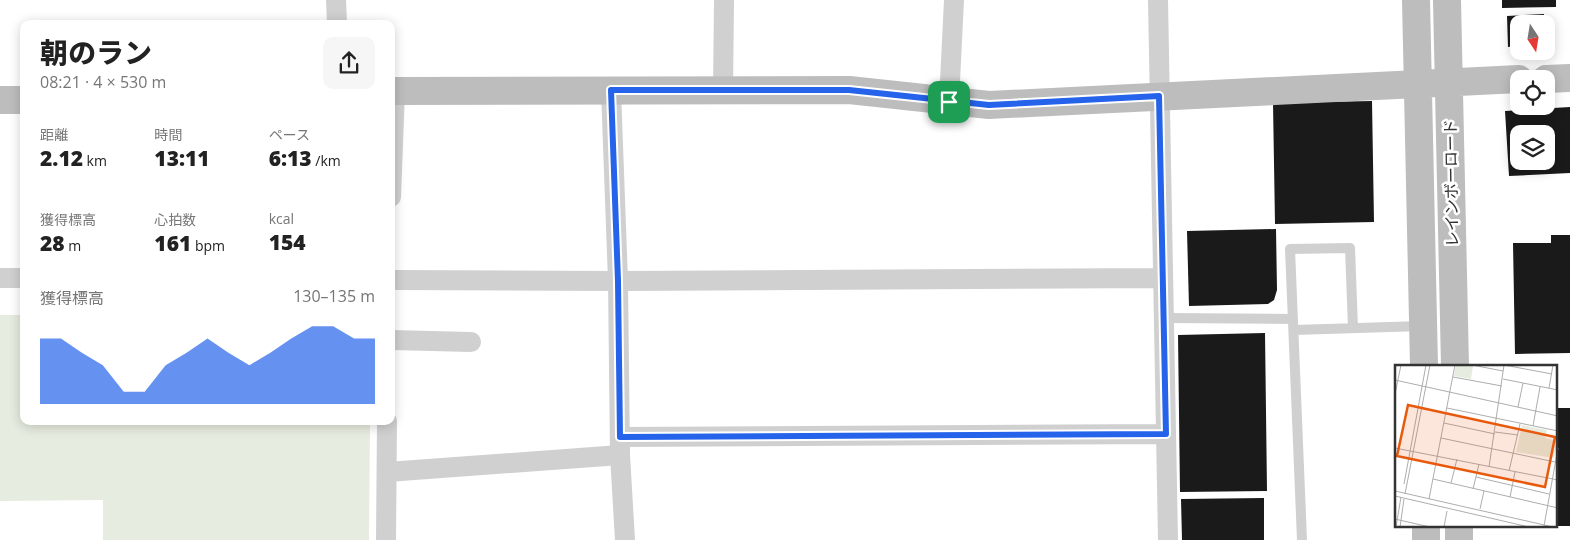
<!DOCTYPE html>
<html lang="ja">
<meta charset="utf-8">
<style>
body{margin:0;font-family:"Open Sans","Noto Sans JP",sans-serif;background:#f6f6f6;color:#222;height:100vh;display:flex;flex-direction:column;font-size:19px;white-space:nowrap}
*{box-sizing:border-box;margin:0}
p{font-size:16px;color:#767676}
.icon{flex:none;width:28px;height:28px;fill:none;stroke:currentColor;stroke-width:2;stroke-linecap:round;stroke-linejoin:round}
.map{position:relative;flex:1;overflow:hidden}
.side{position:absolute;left:20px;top:20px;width:375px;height:405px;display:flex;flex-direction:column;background:#fff;border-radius:10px;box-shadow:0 2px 12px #0003}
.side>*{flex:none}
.needle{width:32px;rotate:168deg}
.controls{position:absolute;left:1510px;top:15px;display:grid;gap:10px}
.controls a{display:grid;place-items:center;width:45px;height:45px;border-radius:10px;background:#fff;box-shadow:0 2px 12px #0003;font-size:25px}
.pin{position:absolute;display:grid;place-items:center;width:42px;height:42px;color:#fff;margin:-21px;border-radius:10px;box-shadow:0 2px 8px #0006}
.round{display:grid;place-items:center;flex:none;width:52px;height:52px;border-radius:10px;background:#f6f6f6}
.overview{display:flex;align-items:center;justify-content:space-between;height:85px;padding:0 20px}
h1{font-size:28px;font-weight:800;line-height:38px}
.metrics{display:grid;grid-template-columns:repeat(3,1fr);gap:8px;height:85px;padding:5px 20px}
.metrics div{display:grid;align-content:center}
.metrics b{font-size:21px;font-weight:800}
.metrics small{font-size:14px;font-weight:400}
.metrics p{font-size:14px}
.chart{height:140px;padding:10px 20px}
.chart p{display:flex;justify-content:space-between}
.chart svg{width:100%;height:90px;margin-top:5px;fill:#2563eb;opacity:.7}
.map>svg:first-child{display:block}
</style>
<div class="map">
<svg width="1570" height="540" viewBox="0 0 1570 540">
<rect width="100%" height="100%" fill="#fff"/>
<!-- green -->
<path fill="#e6ecdf" d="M0 315H24V421H370L369 540H103V500L0 501Z"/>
<!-- building -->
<path fill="#1a1a1a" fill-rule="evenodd" d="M1502 0H1556V7L1502 8Z
M1544 14V24H1519V51H1545L1546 58 1517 59V46L1508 47 1507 16Z
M1372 101 1374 222 1275 224 1273 103Z
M1570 107V173L1509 176 1505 111ZM1519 134H1546V161H1519Z
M1276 229 1277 290 1274 300 1268 304 1189 306 1187 231Z
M1551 235H1570V353L1515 354 1513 243H1551Z
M1265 333 1267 491 1180 492 1178 335Z
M1556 408H1570V526H1556Z
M1264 498V540H1182L1181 499Z"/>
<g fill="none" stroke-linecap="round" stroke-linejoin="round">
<!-- lane -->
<path stroke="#d0d0d0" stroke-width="10" d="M1165 318 1293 319
M1294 330 1422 326
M1302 540 1290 249 1350 248 1353 328"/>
<!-- street -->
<path stroke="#d0d0d0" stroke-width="20" d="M336 0 337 24
M1158 0 1168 540
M611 90 618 281 620 455 625 540
M723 91 724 0
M949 102 954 0
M391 197 395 91
M0 278H24
M391 280 618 281 1163 278
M391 340 471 342
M620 437 1166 434
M387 472 620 455
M386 540 387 421"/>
<!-- secondary -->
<path stroke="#bdbdbd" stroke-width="28" d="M1416 0 1424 366
M1447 0 1455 366
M1546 79 1570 78
M391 91 849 90 989 105 1519 79
M0 100H24
M1426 526V540
M1459 526V540"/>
</g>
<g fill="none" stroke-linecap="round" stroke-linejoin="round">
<!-- route casing -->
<g stroke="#fff" stroke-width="10">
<path id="route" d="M611 90H849L989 105 1159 96 1166 434 620 437 618 281Z"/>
</g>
<!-- route -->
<use href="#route" stroke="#2563eb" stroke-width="6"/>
</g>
<g text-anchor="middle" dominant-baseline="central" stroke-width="5" stroke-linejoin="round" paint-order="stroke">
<!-- street labels -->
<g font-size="16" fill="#333" stroke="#fff">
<text transform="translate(1451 183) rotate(-91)">レインボーロード</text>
</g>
</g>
<!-- overview -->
<g transform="translate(1395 365)">
<rect width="162" height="162" fill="#fff"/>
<path d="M61 0 78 1 76 14 59 11ZM127 60 152 65 150 73 162 76 159 93 121 87Z" fill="#e6ecdf"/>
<path fill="none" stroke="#adadad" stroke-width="1" d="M77 0 108 6M109 0 157 9M58 12 107 21M108 14 163 25M0 15 163 51M154 23 158 0M0 29 6 0M123 42 128 18M52 43 163 66M49 58 100 69M138 61 145 22M100 67 123 70M46 73 160 97M0 83 163 115M94 102 109 0M114 106 125 59M81 112 154 129M38 114 163 143M56 118 62 94M9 119 31 0M78 124 84 99M0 126 158 162M10 129 35 0M0 131 134 162M115 132 120 107M34 134 60 0M85 144 89 126M0 154 35 162M149 161 163 83M1 162 6 132M5 162 9 134M49 162 52 146"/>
<path fill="#e8590c" fill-opacity="0.15" stroke="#e8590c" stroke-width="2.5" d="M13 40 160 72 150 122 2 91Z"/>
<rect width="162" height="162" fill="none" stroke="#333" stroke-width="2.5"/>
</g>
</svg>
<div class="controls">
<a><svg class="needle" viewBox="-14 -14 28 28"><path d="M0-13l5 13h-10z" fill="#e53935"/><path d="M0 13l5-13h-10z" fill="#767676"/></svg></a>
<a><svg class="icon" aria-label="locate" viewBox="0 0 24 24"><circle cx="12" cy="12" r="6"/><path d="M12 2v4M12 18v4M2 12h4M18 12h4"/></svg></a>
<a><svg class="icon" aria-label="layers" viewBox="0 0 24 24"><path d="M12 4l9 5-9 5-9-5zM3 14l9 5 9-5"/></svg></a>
</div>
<div class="pin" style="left:949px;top:102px;background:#1e9e55"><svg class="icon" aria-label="arrive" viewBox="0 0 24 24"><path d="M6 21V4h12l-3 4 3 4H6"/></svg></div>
<section class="side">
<div class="overview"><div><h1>朝のラン</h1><p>08:21 · 4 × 530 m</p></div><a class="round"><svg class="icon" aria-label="share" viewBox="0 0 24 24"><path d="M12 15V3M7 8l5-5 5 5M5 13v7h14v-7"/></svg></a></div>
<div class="metrics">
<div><p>距離</p><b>2.12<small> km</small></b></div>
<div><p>時間</p><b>13:11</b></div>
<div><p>ペース</p><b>6:13<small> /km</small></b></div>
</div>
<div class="metrics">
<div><p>獲得標高</p><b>28<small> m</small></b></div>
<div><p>心拍数</p><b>161<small> bpm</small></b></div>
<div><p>kcal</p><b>154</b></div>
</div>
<div class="chart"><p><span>獲得標高</span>130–135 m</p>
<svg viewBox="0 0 160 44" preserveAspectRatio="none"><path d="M0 44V12L10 12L20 19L30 25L40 38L50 38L60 25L70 19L80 12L90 19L100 25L110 19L120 12L130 6L140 6L150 12L160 12V44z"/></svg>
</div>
</section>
</div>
